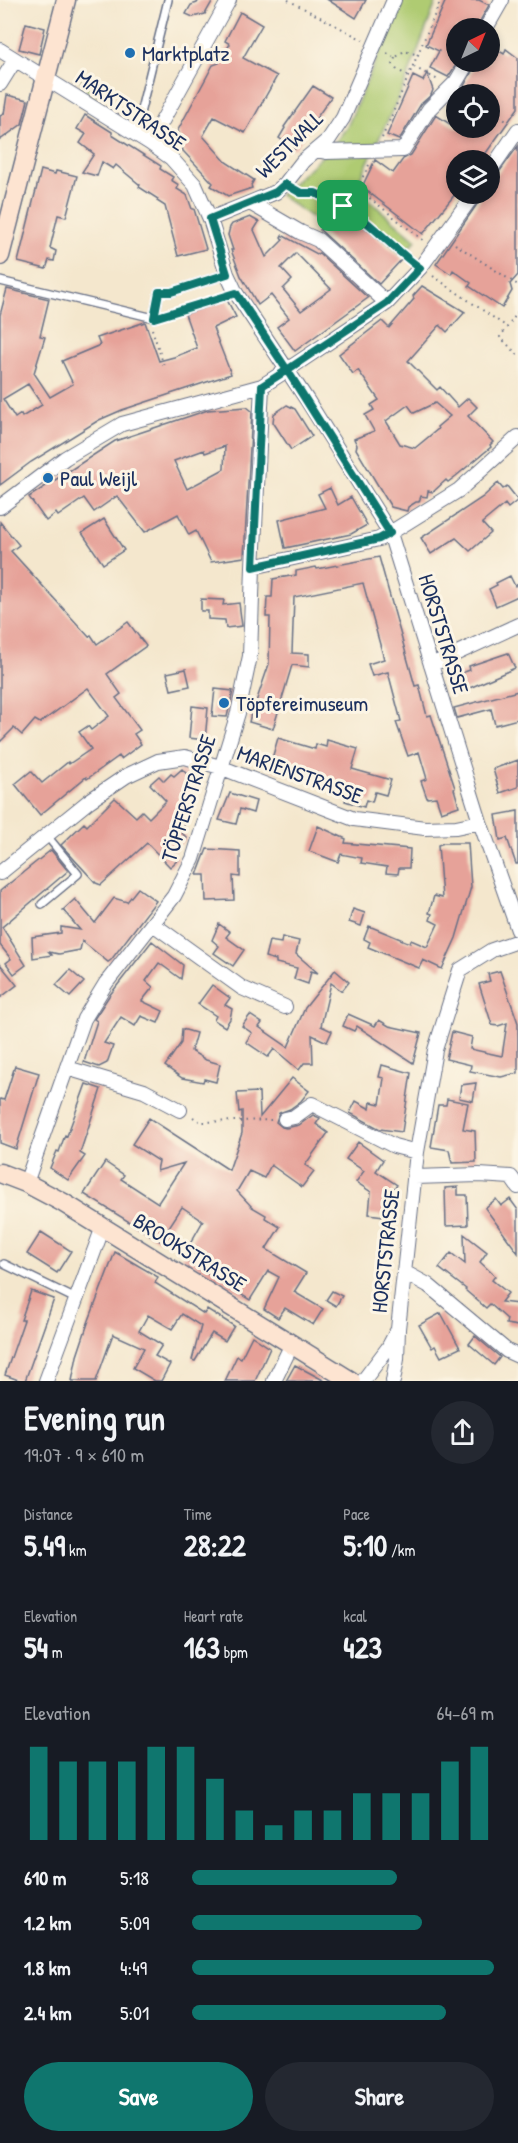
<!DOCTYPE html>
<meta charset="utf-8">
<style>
body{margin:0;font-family:"Patrick Hand",sans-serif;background:#242831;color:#f1f3f6;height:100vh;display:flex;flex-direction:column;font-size:22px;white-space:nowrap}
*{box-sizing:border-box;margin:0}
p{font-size:20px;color:#9ea1a6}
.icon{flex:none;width:33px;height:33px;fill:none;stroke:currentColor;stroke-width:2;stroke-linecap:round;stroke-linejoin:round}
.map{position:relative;height:1381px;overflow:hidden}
.side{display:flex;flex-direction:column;background:#171b24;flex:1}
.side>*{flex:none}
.needle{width:39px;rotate:43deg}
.fabs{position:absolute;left:446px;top:18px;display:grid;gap:12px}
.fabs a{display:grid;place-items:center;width:54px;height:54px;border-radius:50%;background:#171b24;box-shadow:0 3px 9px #0003;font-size:30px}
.pin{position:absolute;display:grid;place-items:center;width:51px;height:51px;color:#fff;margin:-26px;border-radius:12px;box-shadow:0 3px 9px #0006}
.round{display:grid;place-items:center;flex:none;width:63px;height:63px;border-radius:32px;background:#242831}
.summary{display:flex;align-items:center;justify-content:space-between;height:102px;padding:0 24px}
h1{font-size:33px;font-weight:800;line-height:45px}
.figures{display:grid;grid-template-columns:repeat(3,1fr);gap:9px;height:102px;padding:6px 24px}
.figures div{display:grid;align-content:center}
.figures b{font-size:30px;font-weight:800}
.figures small{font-size:16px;font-weight:400}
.figures p{font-size:16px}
.chart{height:168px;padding:12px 24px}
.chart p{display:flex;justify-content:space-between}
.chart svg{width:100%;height:108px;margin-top:6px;stroke:#0f766e;stroke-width:6}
.cta{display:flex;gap:12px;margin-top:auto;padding:12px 24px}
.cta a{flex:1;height:69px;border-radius:36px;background:#0f766e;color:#fff;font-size:24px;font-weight:800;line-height:69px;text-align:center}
.cta a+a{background:#242831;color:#f1f3f6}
ul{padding:0 24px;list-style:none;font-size:20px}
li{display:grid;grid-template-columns:96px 72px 1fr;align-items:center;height:45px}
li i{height:15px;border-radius:8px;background:#0f766e}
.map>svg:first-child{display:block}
</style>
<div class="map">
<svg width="518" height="1381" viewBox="0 0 518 1381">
<rect width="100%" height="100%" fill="#fcf5e5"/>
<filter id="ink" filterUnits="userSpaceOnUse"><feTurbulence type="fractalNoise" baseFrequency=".0167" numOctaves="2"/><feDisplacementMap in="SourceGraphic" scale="12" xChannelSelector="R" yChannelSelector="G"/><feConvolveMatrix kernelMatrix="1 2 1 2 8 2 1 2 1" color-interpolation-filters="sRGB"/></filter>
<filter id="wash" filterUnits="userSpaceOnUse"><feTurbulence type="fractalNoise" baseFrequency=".008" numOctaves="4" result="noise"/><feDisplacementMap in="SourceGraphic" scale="24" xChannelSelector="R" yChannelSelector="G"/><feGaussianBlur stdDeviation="1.35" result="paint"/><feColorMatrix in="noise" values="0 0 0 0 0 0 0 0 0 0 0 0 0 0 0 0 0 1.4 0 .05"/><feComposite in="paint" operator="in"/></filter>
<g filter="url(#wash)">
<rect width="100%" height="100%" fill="#f4e7cd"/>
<!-- green -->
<path fill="#afcb72" stroke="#657d68" stroke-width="1.5" d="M402 0H437L406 81 362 175 322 225 280 195 331 148 347 127Z
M82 79 104 85 103 92 95 96 81 86Z
M359 192 416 240 403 255 346 206Z"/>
<g id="blocks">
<!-- building -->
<path fill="#e6a299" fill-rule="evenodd" d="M199 0H213L205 14 193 17 186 14 191 5 197 3Z
M328 0H366L356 18Z
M446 0H479L489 5 476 28H456V62H458L448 77 430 68 439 51 426 45Z
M240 12 262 25 243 58 277 76 245 133 214 117 203 136 226 162 254 180 251 185 252 188 228 196 211 186 213 183 183 151 178 130 213 65 219 63 230 44 225 41Z
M26 23 45 28 39 54 19 49Z
M489 45 504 54 506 49 518 58V108L481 160H456V193L423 234 362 187 375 160 393 173 403 159 411 155 436 115 456 128H489V94H476L464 86 477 62H489Z
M427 73 433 90 431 95 421 104 399 140 387 135 413 76 423 81Z
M313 86 331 97 295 149 279 138 285 128 284 127Z
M7 95 28 100 22 124 0 140V116L4 114Z
M85 115 112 132V135L161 166 160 169 173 177 171 180 179 185 177 189 187 195 192 209H194L206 249 178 256 165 206 157 201 158 199 139 187 140 185 116 165 113 169 102 162 97 176 82 172 94 154 80 143 86 134 77 129Z
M518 146V275L510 284 512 291 502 308 469 286 471 283 453 270 451 274 436 264 484 194H489V186Z
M41 170 55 174 56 171 77 176 66 217 58 215 50 248 56 251 54 261 49 260 46 269 18 262Z
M338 210 348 218 350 215 402 259 379 284 320 230Z
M250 217 259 222 254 230 266 257 283 240 281 237 282 235 317 254 319 253 368 298 295 351 277 327 289 318 271 295 258 305 241 276 231 250H233L228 235 230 227 232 224ZM296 253 331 289 301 311 283 289 292 280 281 268Z
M422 286 465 312 447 332 440 325 408 361 437 390 440 387 458 407 468 398 477 407 468 416 493 442 490 445 491 447 456 476 448 482 446 480 433 492 428 491 427 497 421 496 419 502H416L408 507 407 511 391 507 356 449 357 445 354 439 374 431 365 415 374 410 371 405 379 400 358 370 353 374 339 354 382 321 389 328 414 299 413 296ZM435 403 450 416 437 427 438 429 415 448 400 444 386 421 408 405 414 413Z
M7 289 49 299 40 336 45 337 34 373 50 397 73 384 62 361 100 345 97 338 145 322 159 361 174 357 197 348 185 314 227 300 236 317 213 328 231 374 122 410 99 420 31 462 0 485V315ZM28 384 42 405 22 417 21 414 15 418 3 399Z
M287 405 295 409 312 436 291 450 273 422 274 414Z
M247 407 252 411 244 557 211 562 196 531 189 535 178 514 145 532 117 496 94 512 84 498 58 516 56 513 46 521 29 497 115 441 208 410ZM225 446 224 469 187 489 174 461 204 450 205 453Z
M498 483 503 489 507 486 518 500 508 508 505 504 482 523 491 533 470 551 456 538 431 554 421 538 483 497Z
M330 488 338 505 351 497 367 525 351 534 285 548 279 520 325 508 318 494Z
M104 519 124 550 103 564 82 533Z
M0 522 19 545 11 551 89 637 91 635 97 644 128 622 146 646 107 674 121 694 116 698 140 730 134 734 141 744 121 759 119 756 87 779 86 777 40 815 15 784 31 771 42 783 68 762 69 764 91 749 79 732 88 726 91 730 109 716 88 688 40 723 35 720 22 735 14 728 0 742Z
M379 557 415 686 419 685 427 716 431 715 455 788 454 789 459 806 441 812 436 797 427 798 421 781 427 779 419 752 408 756 396 722 401 721 388 672 372 676 368 664 384 659 363 583 294 597 292 653 309 654V667L292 665 273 729 249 722 253 704 255 705 269 664 270 617H266L267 597H272L273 579 296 575V571L316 567 317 569Z
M510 576 515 586 518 584V596L496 606 489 589 497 585 496 583Z
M201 599 224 600 223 605 239 603 242 626 226 628 225 620 208 619V611H201Z
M508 653 515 668 456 694 450 677 470 670 469 666Z
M186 669 190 686 171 690 167 673Z
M215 689 233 691 227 717 212 716Z
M518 691V719L495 725 491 709 457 718 454 708Z
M192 706 208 708 205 740 189 738Z
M278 738 315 749 316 744 326 747 327 740 358 749 352 769 391 780 386 795 375 792 372 802 366 800 364 807 345 801 347 795 332 790 334 785 315 779 317 773 295 767 292 776 269 769Z
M518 760V787L500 793 493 769Z
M182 769 200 788 192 796 195 799 179 813 187 822 179 830 187 838 172 852 179 859 170 867 147 843 101 885 96 883 61 845 84 823 87 826 115 798 136 817 142 811 149 818 166 801 150 784 159 776 164 781 171 774 174 776Z
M230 793 256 801 253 813 240 809 236 824 219 820Z
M518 811V864H516L507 838 500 840 496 815Z
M318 826 346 839 345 843 410 849 409 868H399L398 874 386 873 387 867 361 863 362 858 341 854 338 862 309 851Z
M444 843H468L471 887 456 938 442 969 423 960 419 968 368 947 370 942 364 939 369 926 410 943 411 940 427 947 438 924 430 920 432 914 429 913 434 896 442 898 438 845Z
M207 849 240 851V877L233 876 234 900 206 901 205 875H197Z
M51 850 68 871 2 927 26 965 14 974 6 963 11 959 0 945V891Z
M138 888 156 901 111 960 108 962 82 941 80 950 59 954 49 952 52 955 33 958 32 937 61 933V927L80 930 63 910 75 899 95 923 114 898 127 902Z
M353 909 365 913 361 926 349 922Z
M219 924 230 932 226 937 244 950 233 966 214 953 219 946 212 940Z
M282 937 299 941 296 954 318 973 311 971 308 984 294 979 297 968 276 963V960L265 957 269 941 281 943Z
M152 941 183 965 181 979 159 963 146 981 153 987 142 1001 163 1011 158 1023 141 1016 135 1026 121 1017 104 1043 113 1046 107 1063 99 1067 84 1062 97 1021 94 1019 109 996Z
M0 964 17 985 0 998Z
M70 970 84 982 70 997 56 985Z
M335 970 349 982 342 991 331 983 321 1026 332 1031 327 1042 312 1035 313 1063H304L299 1070 274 1049 268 1057 246 1042 252 1033 242 1026 250 1015 262 1023 259 1027 288 1047 305 1008Z
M500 971 518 1023V1073L501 1077 470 1071 471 1065 446 1059 452 1032 472 1037 470 1049 502 1056 507 1023 498 1026 492 1025 479 984 490 981 488 974Z
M212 985 230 998 225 1005 232 1009 230 1019 225 1027 214 1020 216 1016 198 1004Z
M348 1014 375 1026 379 1020 389 1026 421 1033 413 1063 357 1026 354 1031 343 1026Z
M182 1029 196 1033 191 1051 206 1060 220 1064 216 1082 204 1079 203 1082 182 1078 165 1066 181 1043Z
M382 1065 411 1073 402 1132 380 1129 350 1113 356 1101 370 1109 371 1102 380 1104 384 1078 379 1077Z
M15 1066 39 1073 16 1149 0 1143V1099L4 1100Z
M292 1078 309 1091 301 1101 290 1109 279 1113 276 1122 282 1127 286 1128 299 1125 313 1115 320 1118 316 1124 328 1133 305 1165 314 1171 302 1187 271 1165 264 1178 249 1171 237 1191 252 1207 266 1215 265 1218 280 1227 266 1249 306 1273 294 1292 323 1309 313 1325 285 1308 278 1318 264 1309 279 1277 268 1271 250 1300 182 1258 203 1221 182 1207 160 1241 84 1194 105 1162 124 1175 121 1179 158 1203 184 1163 157 1171 159 1161 132 1144 149 1118 229 1170 242 1133V1111L239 1112 237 1093 259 1092 260 1117Z
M476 1083 473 1101 459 1098 461 1085Z
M86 1084 101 1089 80 1153 85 1156 68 1180 50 1168 57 1151 59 1152 65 1135 67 1136Z
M447 1099 468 1103 463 1129 475 1131 476 1162 452 1163 449 1150 431 1147 438 1105H446Z
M358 1142 383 1160 376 1171 397 1185 393 1190 391 1217 369 1214 371 1192 356 1182 364 1171 346 1159Z
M458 1187V1195H467L468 1225 446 1226 445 1188Z
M496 1199 501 1206 510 1199 518 1210V1253L485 1208Z
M41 1232 71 1251 57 1273 27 1254Z
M464 1234 487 1252 480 1262 495 1276 492 1280 508 1293 501 1302 518 1304V1326L506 1324 507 1319 490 1304 486 1308 465 1290 466 1289 439 1268 451 1253 465 1264Z
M115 1252 158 1277 155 1283 204 1314 207 1309 234 1326 225 1341 212 1333 195 1361 192 1360 201 1326 182 1314 172 1329 148 1315 139 1331 162 1345 155 1356 170 1364 161 1381H155L133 1368 144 1348 113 1334 96 1381H72L77 1356 88 1323Z
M31 1291 54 1299 25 1381H21L5 1375 24 1320H21Z
M332 1291 342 1296 336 1306 326 1300Z
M441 1313 460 1348 441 1357 435 1346 432 1348 419 1325Z
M252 1336 270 1348 255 1381H225L237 1356 241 1358Z
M475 1336 500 1357 494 1365 469 1344Z
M295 1365 325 1381H286Z"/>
</g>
</g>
<g filter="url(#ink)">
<use href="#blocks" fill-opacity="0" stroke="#676f85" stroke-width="1.5"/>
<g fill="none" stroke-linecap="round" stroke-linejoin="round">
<!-- lane casing -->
<g stroke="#676f85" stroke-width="10">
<path id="lane" d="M135 134 168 0
M0 281 154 318 159 292H171L227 274
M42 904 78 874 47 836
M4 1264 76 1299"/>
</g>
<!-- street casing -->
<g stroke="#676f85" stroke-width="16">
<path id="street" d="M486 28 502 0
M0 50 150 143 171 158 195 185 210 219 227 274 236 293 307 400 390 533 480 822 518 930
M0 84 15 60
M150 143 229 0
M316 150 326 152 403 150 429 109 456 82 468 62
M489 172 518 130
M250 203 300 232 318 240 387 303
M210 219 276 192 285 184 303 161 329 139 343 118 394 0
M0 507 65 458 122 424 262 386 287 370 387 303 420 268 474 194
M253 567 379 539 390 533 459 490 518 437
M431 665 518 625
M0 873 89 801 126 776 158 761 185 757 220 767 354 819 425 828 456 827 480 822
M153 924 242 988 285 1007
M67 1068 144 1091 180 1110
M285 1119 294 1117 312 1104 394 1146 417 1152
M415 1177 479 1175 511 1177 518 1187
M26 1183 84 1019 106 983 174 896 193 859 238 713 250 656 253 567 262 386
M404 1272 428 1285 507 1351 518 1356
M46 1381 103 1227
M274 1381 292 1344
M363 1381 388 1348 397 1331
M393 1381 397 1359 398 1329 417 1152 435 1050 460 970 492 950 518 941"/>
</g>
<!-- secondary casing -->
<g stroke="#676f85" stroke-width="21">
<path id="secondary" d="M0 256 66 0
M0 1173 26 1183 62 1202 351 1381"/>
</g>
<!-- path -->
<path stroke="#676f85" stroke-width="2" stroke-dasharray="1.5 4.5" stroke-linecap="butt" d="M288 0 363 40
M387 53 395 58 404 51 419 55
M395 58 393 64 397 70 409 76
M414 67 438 80
M489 110 508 122
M382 138 441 0
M369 165 357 188 424 241
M298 191 315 193 354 212 408 259
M455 244 518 285
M433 276 507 327
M518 312 500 337 518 355
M166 314 223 296
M152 329 165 369
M193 1117 201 1122 273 1120"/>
<!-- lane -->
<use href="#lane" stroke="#fff" stroke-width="7"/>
<!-- street -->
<use href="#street" stroke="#fff" stroke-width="14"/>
<!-- secondary -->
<use href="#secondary" stroke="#fde4d1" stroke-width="18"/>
</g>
</g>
<g fill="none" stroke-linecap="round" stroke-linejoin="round" filter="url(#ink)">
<!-- route casing -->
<g stroke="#fff" stroke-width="12">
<path id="route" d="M343 206 315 193H301L285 184 276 192 210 219 227 274 171 292H159L154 318 236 293 287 370 262 386 253 567 379 539 390 533 287 370 387 303 420 268C393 249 372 222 343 206"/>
</g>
<!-- route -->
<use href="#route" stroke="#0f766e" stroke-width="8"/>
</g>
<!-- markers -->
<g fill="#1f6fb2" stroke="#fcf5e5" stroke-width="2">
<circle cx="130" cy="53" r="6"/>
<circle cx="48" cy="478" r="6"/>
<circle cx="224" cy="703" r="6"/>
</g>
<g text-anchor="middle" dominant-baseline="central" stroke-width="6" stroke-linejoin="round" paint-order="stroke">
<!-- poi labels -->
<g font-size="22" fill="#1b2f5e" stroke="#fcf5e5" text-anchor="start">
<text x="142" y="53">Marktplatz</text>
<text x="60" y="478">Paul Weijl</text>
<text x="236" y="703">Töpfereimuseum</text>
</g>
<!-- street labels -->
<g font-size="22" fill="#1b2f5e" stroke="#fcf5e5">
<text transform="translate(131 110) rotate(34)">MARKTSTRASSE</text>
<text transform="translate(289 144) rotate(-45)">WESTWALL</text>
<text transform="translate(444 634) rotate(73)">HORSTSTRASSE</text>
<text transform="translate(300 774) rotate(20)">MARIENSTRASSE</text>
<text transform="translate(188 798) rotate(-72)">TÖPFERSTRASSE</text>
<text transform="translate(385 1251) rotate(-84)">HORSTSTRASSE</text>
<text transform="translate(190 1252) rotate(32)">BROOKSTRASSE</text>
</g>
</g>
</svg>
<div class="fabs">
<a><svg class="needle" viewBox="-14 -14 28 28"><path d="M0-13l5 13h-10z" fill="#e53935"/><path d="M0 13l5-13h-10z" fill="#9ea1a6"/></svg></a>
<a><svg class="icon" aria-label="locate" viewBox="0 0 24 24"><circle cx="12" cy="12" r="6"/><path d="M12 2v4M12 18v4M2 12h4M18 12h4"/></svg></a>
<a><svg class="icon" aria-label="layers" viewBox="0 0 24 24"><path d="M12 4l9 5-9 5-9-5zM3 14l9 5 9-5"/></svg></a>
</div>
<div class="pin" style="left:343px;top:206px;background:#1e9e55"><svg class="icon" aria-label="arrive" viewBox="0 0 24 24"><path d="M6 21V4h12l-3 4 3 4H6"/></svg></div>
</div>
<section class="side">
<div class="summary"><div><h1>Evening run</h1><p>19:07 · 9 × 610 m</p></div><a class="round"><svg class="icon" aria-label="share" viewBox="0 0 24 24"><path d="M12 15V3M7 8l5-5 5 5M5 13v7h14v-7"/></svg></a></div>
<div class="figures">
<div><p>Distance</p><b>5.49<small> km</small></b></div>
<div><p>Time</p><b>28:22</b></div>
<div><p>Pace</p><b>5:10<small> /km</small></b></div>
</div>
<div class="figures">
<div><p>Elevation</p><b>54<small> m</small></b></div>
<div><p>Heart rate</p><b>163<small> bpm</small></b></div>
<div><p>kcal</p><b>423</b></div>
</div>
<div class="chart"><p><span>Elevation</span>64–69 m</p>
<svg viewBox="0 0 160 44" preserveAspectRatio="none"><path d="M5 44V6M15 44V12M25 44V12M35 44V12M45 44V6M55 44V6M65 44V19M75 44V32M85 44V38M95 44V32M105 44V32M115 44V25M125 44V25M135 44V25M145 44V12M155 44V6"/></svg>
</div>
<ul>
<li><b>610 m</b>5:18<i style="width:68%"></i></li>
<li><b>1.2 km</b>5:09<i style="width:76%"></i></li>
<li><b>1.8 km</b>4:49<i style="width:100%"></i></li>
<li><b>2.4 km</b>5:01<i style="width:84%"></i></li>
</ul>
<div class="cta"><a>Save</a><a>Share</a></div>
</section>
